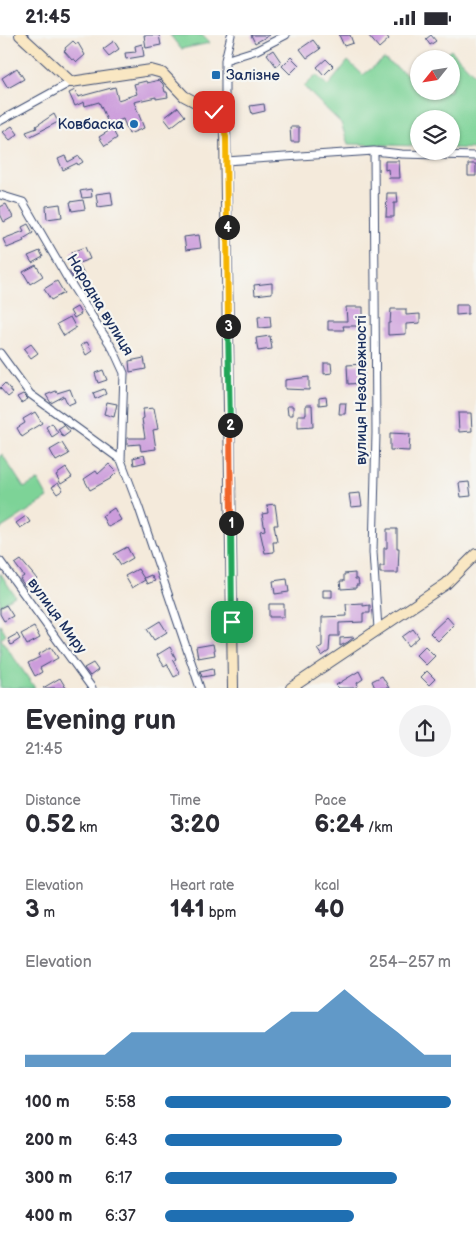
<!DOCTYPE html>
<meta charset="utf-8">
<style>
body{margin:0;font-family:"Balsamiq Sans",sans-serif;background:#f2f2f3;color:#2b2b33;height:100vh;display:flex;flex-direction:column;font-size:19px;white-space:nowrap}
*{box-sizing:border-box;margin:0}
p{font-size:16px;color:#7c7c81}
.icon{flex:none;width:28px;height:28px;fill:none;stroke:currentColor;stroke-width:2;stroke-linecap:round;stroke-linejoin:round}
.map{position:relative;height:653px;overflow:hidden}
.sheet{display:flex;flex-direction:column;background:#fff;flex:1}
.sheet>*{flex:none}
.needle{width:32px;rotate:240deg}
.buttons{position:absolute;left:410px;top:15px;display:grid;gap:10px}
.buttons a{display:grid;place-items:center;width:50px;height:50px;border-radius:50%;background:#fff;box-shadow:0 1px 4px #0004;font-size:25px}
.pin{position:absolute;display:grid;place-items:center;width:42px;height:42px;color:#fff;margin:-21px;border-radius:10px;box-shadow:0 2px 8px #0006}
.km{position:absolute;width:25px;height:25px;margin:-12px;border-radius:50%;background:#222;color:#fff;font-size:14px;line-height:25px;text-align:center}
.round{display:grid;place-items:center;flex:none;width:52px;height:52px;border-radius:26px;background:#f2f2f3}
.head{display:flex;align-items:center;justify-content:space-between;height:85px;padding:0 25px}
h1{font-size:28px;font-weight:700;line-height:38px}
.metrics{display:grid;grid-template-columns:repeat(3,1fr);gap:8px;height:85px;padding:5px 25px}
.metrics div{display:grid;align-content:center}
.metrics b{font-size:25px;font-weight:700}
.metrics small{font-size:14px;font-weight:400}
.metrics p{font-size:14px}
.chart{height:140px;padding:10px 25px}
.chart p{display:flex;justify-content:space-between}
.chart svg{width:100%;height:90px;margin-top:5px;fill:#1f6fb2;opacity:.7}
ul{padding:0 25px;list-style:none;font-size:16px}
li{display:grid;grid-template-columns:80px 60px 1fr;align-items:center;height:38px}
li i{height:12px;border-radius:6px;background:#1f6fb2}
.status{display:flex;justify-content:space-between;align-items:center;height:35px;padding:0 25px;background:#fff;direction:ltr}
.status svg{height:14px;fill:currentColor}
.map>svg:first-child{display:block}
</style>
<div class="status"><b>21:45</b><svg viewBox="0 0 49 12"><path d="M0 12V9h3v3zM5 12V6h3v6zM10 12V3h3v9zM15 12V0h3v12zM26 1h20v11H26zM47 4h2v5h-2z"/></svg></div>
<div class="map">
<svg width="476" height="653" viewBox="0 0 476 653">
<rect width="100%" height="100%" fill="#f6f6f2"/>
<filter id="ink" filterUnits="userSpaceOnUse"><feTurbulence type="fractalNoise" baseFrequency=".02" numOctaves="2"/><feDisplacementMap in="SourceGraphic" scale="10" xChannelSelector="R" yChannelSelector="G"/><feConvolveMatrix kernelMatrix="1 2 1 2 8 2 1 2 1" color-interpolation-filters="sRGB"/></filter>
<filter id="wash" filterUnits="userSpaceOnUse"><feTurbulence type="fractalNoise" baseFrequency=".0096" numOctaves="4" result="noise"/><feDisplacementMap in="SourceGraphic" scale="20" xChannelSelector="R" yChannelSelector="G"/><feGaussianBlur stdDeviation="1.12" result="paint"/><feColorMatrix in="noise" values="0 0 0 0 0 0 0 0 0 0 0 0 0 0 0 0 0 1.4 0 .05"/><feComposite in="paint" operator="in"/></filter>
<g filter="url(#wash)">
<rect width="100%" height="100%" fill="#f4eadb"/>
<!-- green -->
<path fill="#7dd397" stroke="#4c817a" d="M170 0H202L210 8 181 14Z
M451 15 476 41V114L451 113V84H419V111L348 109 341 88 304 52 316 40 328 51 348 26 363 40 384 24 412 43 419 38V56H451V24H439Z
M2 419 24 453 38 445 48 463 0 494V421Z
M0 539H1L15 561 0 570Z
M0 589 6 599 1 604 35 653H0Z"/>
<g id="blocks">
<!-- building -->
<path fill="#cc9cdb" d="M144 0H159L161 10 146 13Z
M251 0H270L255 8Z
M339 0H350L353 8 344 11Z
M368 0H386L389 4 379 13Z
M431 0 436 6 430 10 426 4Z
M313 5 320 14 307 23 300 14Z
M73 6 76 9 78 8 85 20 77 27 74 24 72 25 64 16 66 15 65 13Z
M114 6 119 14 109 21 103 14Z
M142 9 144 21 126 24 125 18 136 17 135 11Z
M273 15 281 27 276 31 267 19Z
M291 22 299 30 290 39 282 31Z
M326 24 333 31 324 40 317 32Z
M17 33 24 44 8 53 2 43Z
M159 45 163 49 165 57H167L168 62 156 64V62L134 67 144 93 129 99 123 84 109 90 99 67 85 71 84 67 75 71 69 58 75 55 78 62 115 52 118 65 137 59 134 49 146 46 147 48Z
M264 69 265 76 252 79 250 71Z
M178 72 185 81 171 92 164 83Z
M54 79 58 87 29 102 26 97 37 93 36 91Z
M12 91 18 99 10 105 3 97Z
M290 92H299V107H291Z
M112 94 117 103 105 111 99 102Z
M65 121 68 127 79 121 83 127 78 130 77 128 63 135 58 124Z
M385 126H399L400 143H389L388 134 385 135Z
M468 129H476V141H468Z
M91 154 92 162 82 163 80 156Z
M111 157 113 170 98 172 96 159Z
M387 158H397L398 168H394V182H386Z
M83 165 85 174 72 176 70 167Z
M6 169 13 182 4 187 0 179V172Z
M60 169 62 182 47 184 46 171Z
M28 189 33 198 23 204 24 206 7 213 3 204 24 196 22 192Z
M199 200 201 213 186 215 184 202Z
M85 212 90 224 76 229 71 217Z
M40 216 43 222 32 228 28 221Z
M36 230 43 241 30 249 23 237Z
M80 232 84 240 74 244 70 237Z
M57 246 64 258 51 265 44 254Z
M272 248V258L255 260 254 250Z
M456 270H468V279L456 280Z
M77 272 81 279 74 283 70 276Z
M346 272H363V291H343L344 295H328V286H347Z
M391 274H406V280L420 279V288L406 289V299L388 300V288H390Z
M270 281 271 292 259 293 258 282Z
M70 282 76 293 64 301 57 289Z
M270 301 272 314 258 316 256 303Z
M87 307 92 316 86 320 81 310Z
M31 309 38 318 31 323 24 314Z
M144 323 146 334 130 337 129 326Z
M324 328H331L332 338 324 339Z
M364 329V348L348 349 347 330Z
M103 335 107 345 98 348 95 338Z
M309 342V355L285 354V345Z
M5 348 13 358 8 362 0 353Z
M70 354 75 367 68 370 64 361 51 368 46 360 56 356 57 358Z
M104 354 106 359 95 364 93 358Z
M23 359 28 364 21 368 17 362Z
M326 362 327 369 319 370V363Z
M107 367 117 369 114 382 104 379Z
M340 368H346L345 379H339Z
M306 370H312L313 392 298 393V380H306Z
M287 371H293V380H288Z
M154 373 158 394 153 395 156 414 141 416 140 409 127 410V403H145L142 384 144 383 143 374Z
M35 377 42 388 27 397 28 398 22 402 17 393 25 388 23 384Z
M458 378H471L472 396 459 397Z
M52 388 58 398 52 402 46 392Z
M64 390 70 397 63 402 58 394Z
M390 398 410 399 409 416 390 415Z
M62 408 69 419 56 426 50 415Z
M144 420 146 427 134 430 133 423Z
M109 429 117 437 110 444 90 455 84 444 96 436 98 439Z
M66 433 72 442 61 449 56 440Z
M469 447 471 461 461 462 459 448Z
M58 448 63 455 57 459 52 452Z
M360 458 362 471 351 472 349 459Z
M275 469 278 490H274L277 507H273L274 517 265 518 260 496 265 495 262 479 268 478 267 470Z
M114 473 121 485 108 492 102 481Z
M26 481 30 487 20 493 16 488Z
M387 494H397V513H399L398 538H380V531H384V513H387Z
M127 512 133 523 121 530 114 519Z
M21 525 37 544 25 551 20 544 24 541 15 529Z
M138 534 145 545 132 553 125 541Z
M355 538V544H358L359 550H356V553L341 554 340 546H344V539Z
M151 540 155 546 147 549 144 543Z
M287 544 289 557 275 559 273 546Z
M323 555H332V562H323Z
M363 568V571L370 570V578H363V587L339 588V601H330L329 616 322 621 317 614 322 611V582L347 581 346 569Z
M269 569H284V582H269Z
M6 570 13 581 4 586 0 579V573Z
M447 582 454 590 438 606 430 598Z
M160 586 167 597 154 605 147 594Z
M34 592 40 603 27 610 21 599Z
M413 594 419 602 409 611 402 602Z
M17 599 20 604 11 610 8 604Z
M354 602 348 607 340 611V603Z
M213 609 215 620 198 623 196 612Z
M425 611 435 621 426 630 416 620Z
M51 612 58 623 40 633 42 637 35 641 28 628 40 622 39 619Z
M170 612 176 624 173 626 180 639 174 642 167 629 164 631 157 620Z
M93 628 98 635 90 641 84 633Z
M213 633 214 640 202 642 200 636Z
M359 636 363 644 357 648 358 651 354 653H339L336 650Z
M427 636 435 644 429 650 421 642Z
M382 641 389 653H375L372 646Z
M60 643 66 653H43Z"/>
</g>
</g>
<g filter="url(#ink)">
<use href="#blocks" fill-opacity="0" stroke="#3c4b71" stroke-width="1"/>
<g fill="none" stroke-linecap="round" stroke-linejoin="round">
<!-- street casing -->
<g stroke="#3c4b71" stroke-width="9">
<path id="street" d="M225 25 257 15 286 0
M0 86 71 47
M222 86 225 81V25L231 0
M374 116 376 398 373 517 378 594
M226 126 374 116 402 119 476 121
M0 160 23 167 66 241 113 314 124 338 121 425
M0 318 30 359 121 425 139 473 200 653
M0 526 92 653"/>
</g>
<!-- secondary casing -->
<g stroke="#3c4b71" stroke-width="12">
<path id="secondary" d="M20 0 71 47 151 35 162 38 184 61 214 77 222 86 225 93 233 653
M291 653 446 549 476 519"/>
</g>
<!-- street -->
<use href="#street" stroke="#fff" stroke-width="7"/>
<!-- secondary -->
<use href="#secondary" stroke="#f9e7c3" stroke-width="10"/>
</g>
</g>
<g fill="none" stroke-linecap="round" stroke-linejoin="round" filter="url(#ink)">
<!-- split-1 casing -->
<g stroke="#fff" stroke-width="10">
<path id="split-1" d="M231 488 232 587"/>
</g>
<!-- split-2 casing -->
<g stroke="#fff" stroke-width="10">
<path id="split-2" d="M230 390 231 488"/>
</g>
<!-- split-3 casing -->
<g stroke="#fff" stroke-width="10">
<path id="split-3" d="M228 291 230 390"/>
</g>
<!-- split-4 casing -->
<g stroke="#fff" stroke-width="10">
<path id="split-4" d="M227 192 228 291"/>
</g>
<!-- split-5 casing -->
<g stroke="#fff" stroke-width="10">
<path id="split-5" d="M214 77 222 86 226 102 227 192"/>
</g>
<!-- split-1 -->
<use href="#split-1" stroke="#22a559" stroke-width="6"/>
<!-- split-2 -->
<use href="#split-2" stroke="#f0652b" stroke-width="6"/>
<!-- split-3 -->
<use href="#split-3" stroke="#22a559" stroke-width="6"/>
<!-- split-4 -->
<use href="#split-4" stroke="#f5b400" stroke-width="6"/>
<!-- split-5 -->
<use href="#split-5" stroke="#f5b400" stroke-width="6"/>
</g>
<!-- markers -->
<g fill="#1f6fb2" stroke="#f6f6f2" stroke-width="2">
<rect x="211" y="35" width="10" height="10" rx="2.5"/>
<circle cx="134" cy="89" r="5"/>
</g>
<g text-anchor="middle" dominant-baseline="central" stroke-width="4.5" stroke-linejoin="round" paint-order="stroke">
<!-- poi labels -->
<g font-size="15" fill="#1b2f5e" stroke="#f6f6f2" text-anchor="start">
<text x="226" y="40">Залізне</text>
<text x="124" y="89" text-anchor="end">Ковбаска</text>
</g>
<!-- street labels -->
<g font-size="15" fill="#1b2f5e" stroke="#f6f6f2">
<text transform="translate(100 270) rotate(59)">Народна вулиця</text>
<text transform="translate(361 355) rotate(-90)">вулиця Незалежності</text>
<text transform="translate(57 581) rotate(54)">вулиця Миру</text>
</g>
</g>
</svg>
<div class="buttons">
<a><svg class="needle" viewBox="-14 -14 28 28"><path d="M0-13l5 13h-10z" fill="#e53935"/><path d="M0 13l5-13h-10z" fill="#7c7c81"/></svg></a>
<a><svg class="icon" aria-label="layers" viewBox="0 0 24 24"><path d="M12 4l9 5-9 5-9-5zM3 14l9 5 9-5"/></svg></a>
</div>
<div class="pin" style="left:232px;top:587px;background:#1e9e55"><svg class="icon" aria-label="arrive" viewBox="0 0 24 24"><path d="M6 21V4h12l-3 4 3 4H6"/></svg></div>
<div class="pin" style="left:214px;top:77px;background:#d93025"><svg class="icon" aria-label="check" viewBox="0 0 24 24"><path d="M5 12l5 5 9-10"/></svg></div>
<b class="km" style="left:231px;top:488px">1</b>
<b class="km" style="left:230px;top:390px">2</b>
<b class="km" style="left:228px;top:291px">3</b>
<b class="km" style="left:227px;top:192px">4</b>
</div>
<section class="sheet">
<div class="head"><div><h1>Evening run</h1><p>21:45</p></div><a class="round"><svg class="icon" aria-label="share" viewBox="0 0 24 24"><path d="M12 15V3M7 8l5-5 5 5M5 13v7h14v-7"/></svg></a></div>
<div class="metrics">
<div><p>Distance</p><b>0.52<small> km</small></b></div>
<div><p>Time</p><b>3:20</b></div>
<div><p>Pace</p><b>6:24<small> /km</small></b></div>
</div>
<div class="metrics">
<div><p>Elevation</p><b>3<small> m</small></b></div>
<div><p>Heart rate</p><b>141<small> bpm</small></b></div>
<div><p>kcal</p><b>40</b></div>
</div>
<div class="chart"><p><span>Elevation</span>254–257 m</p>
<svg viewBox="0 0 160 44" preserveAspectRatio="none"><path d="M0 44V38L10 38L20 38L30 38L40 27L50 27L60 27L70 27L80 27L90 27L100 17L110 17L120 6L130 17L140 27L150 38L160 38V44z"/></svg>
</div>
<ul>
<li><b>100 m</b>5:58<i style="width:100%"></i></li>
<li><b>200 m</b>6:43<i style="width:62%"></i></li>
<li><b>300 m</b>6:17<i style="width:81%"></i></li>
<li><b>400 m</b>6:37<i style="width:66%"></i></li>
</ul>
</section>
